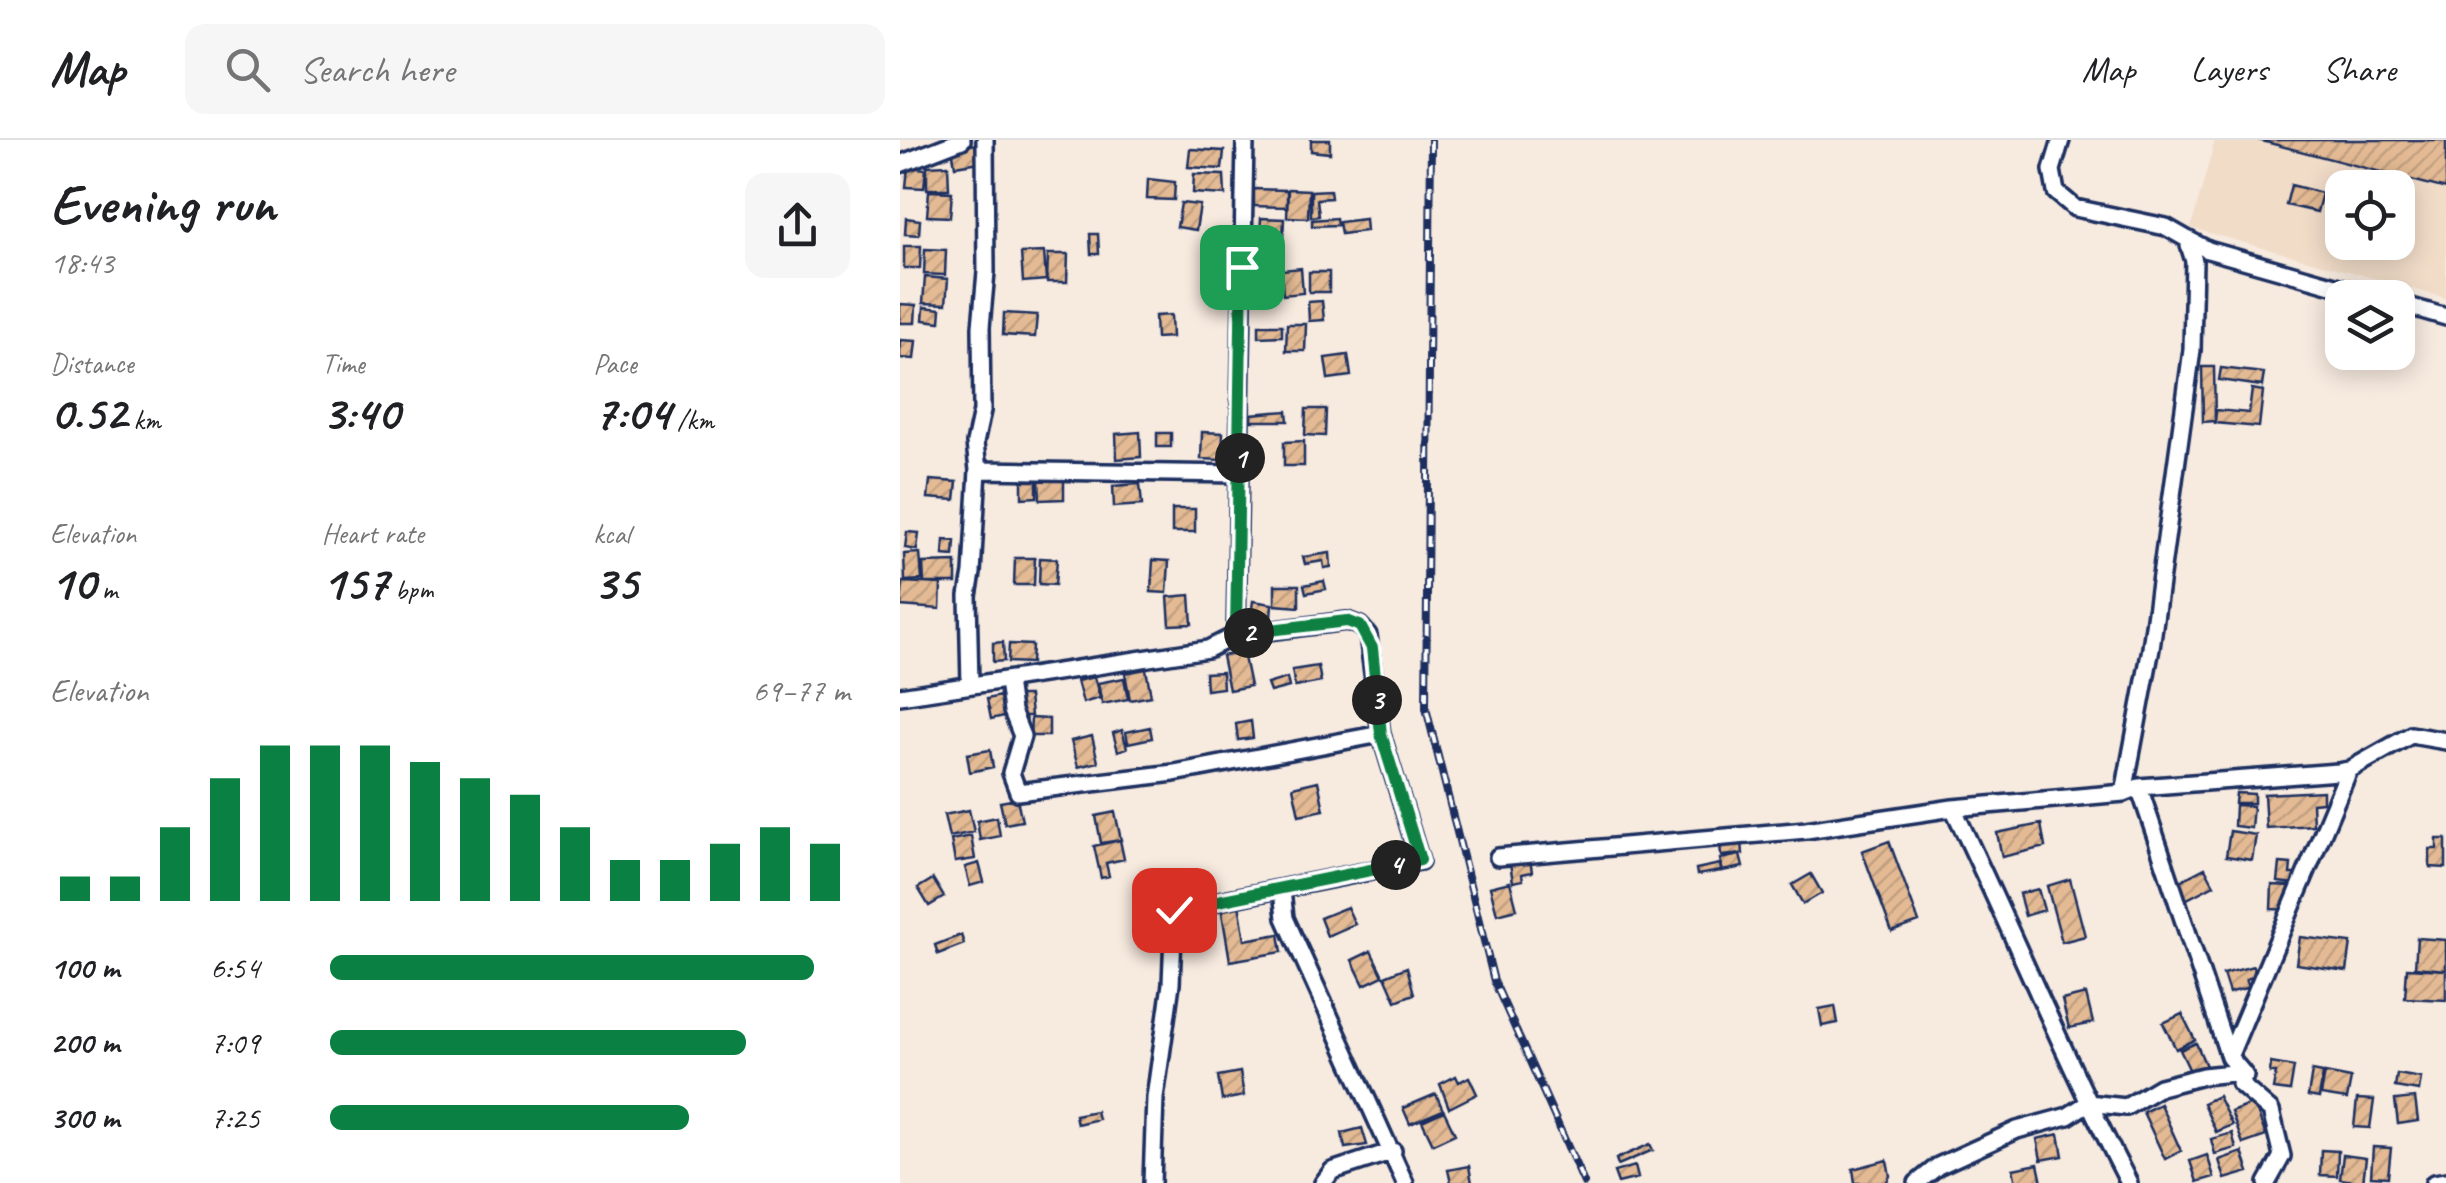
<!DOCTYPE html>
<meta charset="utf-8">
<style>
body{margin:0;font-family:Caveat,sans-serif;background:#f6f6f6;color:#202124;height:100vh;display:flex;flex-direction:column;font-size:38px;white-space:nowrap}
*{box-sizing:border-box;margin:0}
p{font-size:32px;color:#757577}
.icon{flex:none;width:55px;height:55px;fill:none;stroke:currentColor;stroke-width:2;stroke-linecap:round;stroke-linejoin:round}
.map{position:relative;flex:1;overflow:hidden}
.side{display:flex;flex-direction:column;background:#fff;width:900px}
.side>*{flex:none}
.controls{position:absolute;left:1425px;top:30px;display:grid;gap:20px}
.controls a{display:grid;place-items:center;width:90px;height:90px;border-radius:20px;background:#fff;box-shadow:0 5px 25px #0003;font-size:50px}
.pin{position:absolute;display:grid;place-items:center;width:85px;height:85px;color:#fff;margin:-42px;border-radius:20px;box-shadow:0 5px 15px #0006}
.km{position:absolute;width:50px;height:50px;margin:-25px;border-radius:50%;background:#222;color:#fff;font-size:28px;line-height:50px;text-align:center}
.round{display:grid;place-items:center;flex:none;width:105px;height:105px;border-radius:20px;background:#f6f6f6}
.summary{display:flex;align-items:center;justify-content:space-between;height:170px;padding:0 50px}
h1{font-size:55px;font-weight:700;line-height:75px}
.stats{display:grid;grid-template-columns:repeat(3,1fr);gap:15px;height:170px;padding:10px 50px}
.stats div{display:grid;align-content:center}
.stats b{font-size:50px;font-weight:700}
.stats small{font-size:28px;font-weight:400}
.stats p{font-size:28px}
.chart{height:280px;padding:20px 50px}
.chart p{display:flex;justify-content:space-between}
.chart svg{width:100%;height:180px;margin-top:10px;stroke:#0b8043;stroke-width:6}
ul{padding:0 50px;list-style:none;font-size:32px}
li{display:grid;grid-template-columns:160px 120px 1fr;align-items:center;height:75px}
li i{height:25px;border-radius:12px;background:#0b8043}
header{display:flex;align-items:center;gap:60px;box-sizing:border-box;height:140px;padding:0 50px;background:#fff;border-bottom:2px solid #e0e0e0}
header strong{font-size:48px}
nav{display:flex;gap:55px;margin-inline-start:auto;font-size:35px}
.search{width:700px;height:90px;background:#f6f6f6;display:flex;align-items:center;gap:25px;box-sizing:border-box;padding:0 35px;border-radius:20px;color:#757577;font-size:38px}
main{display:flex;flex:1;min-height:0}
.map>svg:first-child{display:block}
</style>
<header>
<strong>Map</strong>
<div class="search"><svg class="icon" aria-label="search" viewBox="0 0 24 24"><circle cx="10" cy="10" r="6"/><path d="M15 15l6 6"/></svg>Search here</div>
<nav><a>Map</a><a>Layers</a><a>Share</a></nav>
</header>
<main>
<section class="side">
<div class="summary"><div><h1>Evening run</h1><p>18:43</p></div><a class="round"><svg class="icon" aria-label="share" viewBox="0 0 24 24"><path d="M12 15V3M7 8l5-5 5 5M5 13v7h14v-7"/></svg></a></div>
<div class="stats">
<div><p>Distance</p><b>0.52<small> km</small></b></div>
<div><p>Time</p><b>3:40</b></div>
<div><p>Pace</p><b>7:04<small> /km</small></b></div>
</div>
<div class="stats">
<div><p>Elevation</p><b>10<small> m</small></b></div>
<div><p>Heart rate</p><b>157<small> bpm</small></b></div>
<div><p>kcal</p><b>35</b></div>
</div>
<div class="chart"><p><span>Elevation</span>69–77 m</p>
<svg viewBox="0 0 160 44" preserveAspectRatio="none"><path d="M5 44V38M15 44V38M25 44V26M35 44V14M45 44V6M55 44V6M65 44V6M75 44V10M85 44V14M95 44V18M105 44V26M115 44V34M125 44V34M135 44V30M145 44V26M155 44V30"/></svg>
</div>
<ul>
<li><b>100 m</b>6:54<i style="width:93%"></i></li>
<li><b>200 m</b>7:09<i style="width:80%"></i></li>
<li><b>300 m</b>7:25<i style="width:69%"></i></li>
</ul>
</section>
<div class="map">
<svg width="1546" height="1043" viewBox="0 0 1546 1043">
<defs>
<pattern id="building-hatch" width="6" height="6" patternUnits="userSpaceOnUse" patternTransform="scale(2.5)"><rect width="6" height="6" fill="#e3ba93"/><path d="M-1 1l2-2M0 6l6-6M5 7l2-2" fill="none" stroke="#c2a081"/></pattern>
</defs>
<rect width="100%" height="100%" fill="#f7eadf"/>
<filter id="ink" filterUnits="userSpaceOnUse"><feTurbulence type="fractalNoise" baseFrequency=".01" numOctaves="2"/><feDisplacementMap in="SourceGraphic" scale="20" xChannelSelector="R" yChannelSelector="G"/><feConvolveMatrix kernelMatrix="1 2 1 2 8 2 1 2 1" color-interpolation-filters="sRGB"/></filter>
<g filter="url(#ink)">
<!-- built -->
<path fill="#f1dcc8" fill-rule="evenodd" d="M1315 0H1546V158L1291 88ZM1442 48H1498V102H1442Z"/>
<!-- building -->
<path fill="url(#building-hatch)" stroke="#1b2f5e" stroke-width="2.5" d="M411 0H430V13L411 11Z
M1358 0H1546V49Z
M77 4 80 22 55 26 52 8Z
M290 9 324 11 322 29 288 27Z
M48 25 49 49H27V26Z
M8 27 26 29 24 48 6 47Z
M294 34 324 35 325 55 293 53Z
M248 39 275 42 274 60 247 59Z
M1391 45 1422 53 1417 72 1386 65Z
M354 49 387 50V67L354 66Z
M388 49 409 50 408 78 387 77Z
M430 50 431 58 417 59 419 76 411 77V51Z
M29 51 52 52 50 77 27 76Z
M281 63 300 65 296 90 277 87Z
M6 78 20 80 19 95 5 94Z
M361 78 384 79 383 99 360 98Z
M436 78 437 85 412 86V80Z
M465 79 466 91 441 94 439 82Z
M190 94H198L199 114H191Z
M4 106H21L20 128H4Z
M25 109 46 110 45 135 24 134Z
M144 112 146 140 123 142 121 113Z
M148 114H168L167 142H147Z
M401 128 403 153 383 155 381 130Z
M409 132H429V152H409Z
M25 137 48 139 46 164 23 163Z
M422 161 424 180 409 181 408 162Z
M0 164 16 165 15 183H0Z
M24 167 41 169 40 182 23 180Z
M104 173 137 175 135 197 103 195Z
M271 175 272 197 256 198 255 176Z
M387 184H406L405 211H386Z
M359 185H382V196L359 197Z
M0 200 16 201 14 219 0 218Z
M448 215 451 236 428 239 425 218Z
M1302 227H1314L1315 281 1303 282Z
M1321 228 1364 233 1362 246 1319 240Z
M1352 249 1363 251 1359 287 1315 283 1316 270 1349 273Z
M406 269H426L425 296 405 295Z
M387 271 388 281H351V274Z
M240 292 241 317 217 319 216 294Z
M302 292 323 293 322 320 301 319Z
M257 293H271V307H257Z
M404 301V326H384V302Z
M164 337V359L140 360 139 338Z
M30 340 57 342 55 360 28 358Z
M122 341H137V357L122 358Z
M240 344 242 365 214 367 213 346Z
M272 369H295V392H272Z
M7 392 19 393 17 410 5 408Z
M44 400 55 401 54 416 43 415Z
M20 413 22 440 5 441 4 414Z
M430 413 431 427 424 428 423 421 405 424 403 417Z
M115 418H135L134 445H114Z
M140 418 157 419 155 445 139 444Z
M253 420 269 421 267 453 251 452Z
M56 422V443H24L23 423Z
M424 441 426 449 406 453 404 445Z
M3 442 41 444 40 469 1 466Z
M375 445H399V467L375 465Z
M290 455 292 484 270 485 268 457Z
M353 461 372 464 371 478 351 476Z
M103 502 104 521 93 522V503Z
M109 504 132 505 131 523 108 522Z
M343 512 350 546 329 550 322 516Z
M418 526 421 542 395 547 392 530Z
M246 529 251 556 230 560 225 533Z
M322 532 323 548 306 550 305 533Z
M194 537 200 558 183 563 177 541Z
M224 538 228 559 202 564 198 543Z
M387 538 389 547 370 552 367 544Z
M100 556 104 576 91 579 87 559Z
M119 556H129L131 576H120Z
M131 578 149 579V596H130Z
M351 581 353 598 338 600 336 584Z
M250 587 252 598 228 603 226 592Z
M222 590 227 608 218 611 213 593Z
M192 596 198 622 178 627 171 601Z
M90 610 93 627 70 632 67 614Z
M418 641 424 670 399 675 393 647Z
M1423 651V662L1412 663 1413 685 1366 688 1364 654Z
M1336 653 1354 654V663H1335Z
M117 659 122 681 105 684 100 662Z
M1335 665 1353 666 1351 688 1334 686Z
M69 670 74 692 49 697 44 675Z
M215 672 221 700 201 703 196 676Z
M97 677 100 696 80 700 77 681Z
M1141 684 1145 707 1102 717 1097 693Z
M1330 691 1356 695 1352 720 1326 716Z
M71 696 75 719 55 722 51 700Z
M1537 699H1546V728L1530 727V709H1537Z
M220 700 224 719 206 723 209 736 201 738 194 706Z
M842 701 843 714 821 716 820 702Z
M989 701 1019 782 992 792 962 711Z
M840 715 843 727 822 731 820 719Z
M630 719 632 732 622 734 623 740 613 742 610 723Z
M79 723 84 742 70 746 65 727Z
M1380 723 1391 724 1390 734H1396L1395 744 1378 742Z
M820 724 821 731 797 735 796 729Z
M1305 728 1314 745 1285 760 1276 743Z
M911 734 922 753 903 764 892 745Z
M33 739 44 757 29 766 18 748Z
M1170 739 1185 796 1162 802 1147 746Z
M610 742 617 769 597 774 590 747Z
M1372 745 1390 746 1389 770 1371 769Z
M1138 749 1144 770 1125 776 1119 754Z
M339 764 345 800 379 794 382 812 330 821 321 767Z
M447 767 455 784 427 796 420 778Z
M61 795 64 804 38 814 35 805Z
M1400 797 1451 803 1447 831 1396 824Z
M1517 798 1546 800V830L1515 827Z
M471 811 483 836 464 845 452 820Z
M1353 826 1356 836 1346 839 1349 847 1329 853 1323 834Z
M507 827 514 854 496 861 485 836Z
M1507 828 1546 830V860L1505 858Z
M1186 854 1193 883 1169 888 1162 860Z
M935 866 938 883 922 886 919 869Z
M1282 874 1295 900 1276 909 1263 883Z
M1296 903 1306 926 1291 933 1280 910Z
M1371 923 1394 927 1390 951 1373 949 1376 933H1370Z
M1412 931 1423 933 1419 958 1408 956Z
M340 932 344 956 322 960 318 936Z
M1425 933 1451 938 1447 959 1421 955Z
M1497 934 1521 938 1519 951 1495 947Z
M556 936 559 942 569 937 577 954 549 968 540 944Z
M536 954 543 970 510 984 503 968Z
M1318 956 1332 985 1316 992 1303 963Z
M1515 958 1518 981 1498 984 1495 960Z
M1457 959 1474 960 1470 988 1454 987Z
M1354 963 1366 996 1343 1004 1331 972Z
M1260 964 1281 1011 1265 1019 1243 972Z
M196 971 198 979 177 984 175 975Z
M544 971 555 994 533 1004 522 981Z
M462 988 467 1005 445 1008 442 993Z
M1332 993 1336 1008 1315 1014 1311 999Z
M1159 994 1163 1016 1141 1020 1137 999Z
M750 1004 753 1010 718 1025 716 1019Z
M1473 1007 1491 1008 1488 1037 1471 1036Z
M1421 1010 1438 1011 1437 1036 1420 1035Z
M1342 1012 1349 1032 1325 1039 1319 1020Z
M1307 1015 1314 1037 1297 1042 1290 1021Z
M1443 1015 1466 1018 1463 1042 1440 1039Z
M987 1020 990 1036 986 1043H955L953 1029Z
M1138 1024 1142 1043H1116L1113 1029Z
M569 1026 572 1043H551L548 1030Z
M735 1026 738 1038 718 1043 714 1032Z"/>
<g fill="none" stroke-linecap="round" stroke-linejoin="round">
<!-- minor casing -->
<g stroke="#1b2f5e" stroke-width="22">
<path id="minor" d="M1161 0 1152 30 1156 52 1175 68 1266 87 1287 99 1294 121 1292 210 1251 508 1224 653 1239 647 1329 917 1342 932 1340 944 1371 971 1382 1016 1367 1043
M0 24 62 0
M1287 99 1308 110 1478 158
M1498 163 1546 177
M78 330 339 334
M336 495 345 0
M108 541 112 571 122 596 111 633 118 652 274 633 481 594
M70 545 68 456 72 433 78 330 75 303 82 271 81 187 86 132 85 0
M0 556 308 509 336 495 447 481 460 486 468 495 481 594 520 721 274 770 271 844 255 958 252 1043
M1239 647 1438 632 1449 630 1511 595 1546 601
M1053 668C1113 792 1165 920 1229 1043
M598 717 906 690 1053 668 1224 653
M382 750 385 778 505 1043
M1329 917 1449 630
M423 1043 432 1031 493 1011
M1017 1043 1038 1026 1117 990 1168 976 1188 963 1226 967 1260 947 1303 936 1342 932 1345 936
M1534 1043 1546 1041"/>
</g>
<!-- minor -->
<use href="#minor" stroke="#fff" stroke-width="15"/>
<!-- rail casing -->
<g stroke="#1b2f5e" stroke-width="8">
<path id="rail" d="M531 0 526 568 594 841 684 1043"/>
</g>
<!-- rail -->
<use href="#rail" stroke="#fff" stroke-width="4" stroke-dasharray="11" stroke-linecap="butt"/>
</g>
</g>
<g fill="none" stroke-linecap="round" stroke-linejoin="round" filter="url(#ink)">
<!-- route casing -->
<g stroke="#fff" stroke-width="20">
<path id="route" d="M274 770 520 720 481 594 472 508 460 486 447 481 336 494 342 127"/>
</g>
<!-- route -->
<use href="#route" stroke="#0b8043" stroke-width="12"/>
</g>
</svg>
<div class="controls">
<a><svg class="icon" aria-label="locate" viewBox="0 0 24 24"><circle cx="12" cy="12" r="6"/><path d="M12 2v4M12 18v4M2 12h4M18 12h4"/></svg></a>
<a><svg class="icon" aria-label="layers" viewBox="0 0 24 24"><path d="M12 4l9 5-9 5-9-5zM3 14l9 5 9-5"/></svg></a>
</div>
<div class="pin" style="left:342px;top:127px;background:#1e9e55"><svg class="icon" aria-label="arrive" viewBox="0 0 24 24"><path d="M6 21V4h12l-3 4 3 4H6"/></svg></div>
<div class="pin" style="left:274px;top:770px;background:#d93025"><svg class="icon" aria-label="check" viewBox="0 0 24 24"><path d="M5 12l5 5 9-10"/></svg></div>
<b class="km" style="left:340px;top:318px">1</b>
<b class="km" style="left:349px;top:493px">2</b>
<b class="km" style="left:477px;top:560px">3</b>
<b class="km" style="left:496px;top:725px">4</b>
</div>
</main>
